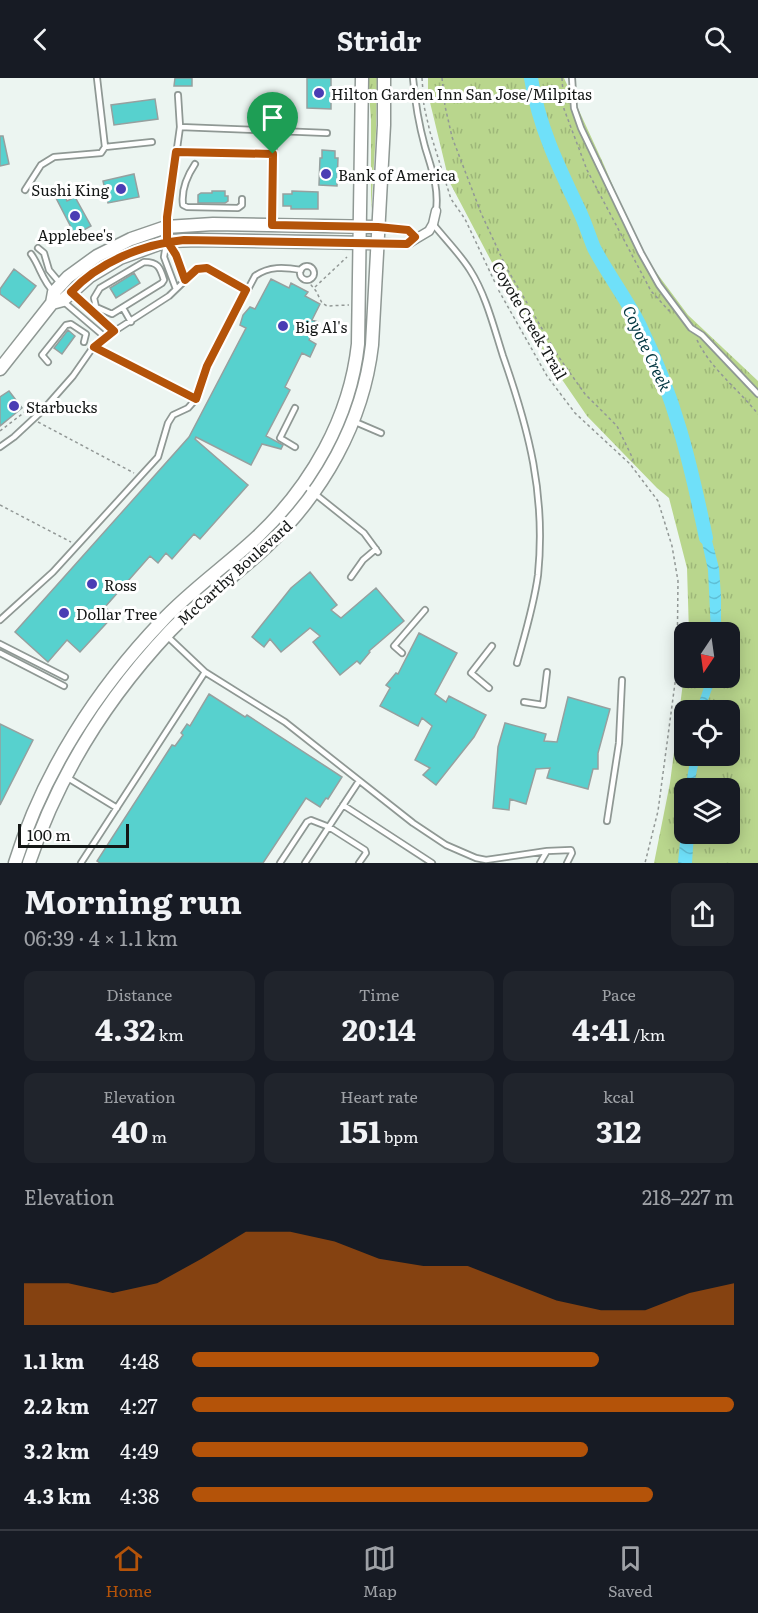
<!DOCTYPE html>
<meta charset="utf-8">
<style>
body{margin:0;font-family:Literata,serif;background:#20242c;color:#f1f3f6;height:100vh;display:flex;flex-direction:column;font-size:22px;white-space:nowrap}
*{box-sizing:border-box;margin:0}
p{font-size:20px;color:#9ea1a6}
.icon{flex:none;width:33px;height:33px;fill:none;stroke:currentColor;stroke-width:2;stroke-linecap:round;stroke-linejoin:round}
.map{position:relative;height:785px;overflow:hidden}
.panel{display:flex;flex-direction:column;background:#171b24;flex:1}
.panel>*{flex:none}
.needle{width:39px;rotate:193deg}
.fabs{position:absolute;left:674px;top:544px;display:grid;gap:12px}
.fabs a{display:grid;place-items:center;width:66px;height:66px;border-radius:12px;background:#171b24;box-shadow:0 3px 15px #0003;font-size:30px}
.scale{position:absolute;left:18px;bottom:15px;width:111px;box-sizing:border-box;padding-left:6px;border:3px solid #141716;border-top:0;font-size:16px;line-height:21px;white-space:nowrap;color:#141716;-webkit-text-stroke:4px #fff;paint-order:stroke}
.pin{position:absolute;display:grid;place-items:center;width:51px;height:51px;color:#fff;margin:-62px -26px;border-radius:50% 50% 50% 0;rotate:-45deg;box-shadow:0 0 6px #0007}
.pin .icon{rotate:45deg}
.round{display:grid;place-items:center;flex:none;width:63px;height:63px;border-radius:12px;background:#20242c}
.head{display:flex;align-items:center;justify-content:space-between;height:102px;padding:0 24px}
h1{font-size:33px;font-weight:700;line-height:45px}
.stats{display:grid;grid-template-columns:repeat(3,1fr);gap:9px;height:102px;padding:6px 24px}
.stats div{display:grid;align-content:center;border-radius:12px;background:#20242c;text-align:center}
.stats b{font-size:30px;font-weight:700}
.stats small{font-size:16px;font-weight:400}
.stats p{font-size:16px}
.chart{height:168px;padding:12px 24px}
.chart p{display:flex;justify-content:space-between}
.chart svg{width:100%;height:108px;margin-top:6px;fill:#b45309;opacity:.7}
ul{padding:0 24px;list-style:none;font-size:20px}
li{display:grid;grid-template-columns:96px 72px 1fr;align-items:center;height:45px}
li i{height:15px;border-radius:8px;background:#b45309}
header{display:flex;justify-content:space-between;align-items:center;height:78px;padding:0 24px;background:#171b24;font-size:27px;font-weight:700}
.tabs{display:flex;justify-content:space-around;align-items:center;height:84px;border-top:2px solid #363941;background:#171b24;font-size:16px;color:#9ea1a6}
.tabs a{display:grid;justify-items:center;gap:3px}
.tabs .current{color:#b45309}
.map>svg:first-child{display:block}
</style>
<header><svg class="icon" aria-label="back" viewBox="0 0 24 24"><path d="M15 5l-7 7 7 7"/></svg>Stridr<svg class="icon" aria-label="search" viewBox="0 0 24 24"><circle cx="10" cy="10" r="6"/><path d="M15 15l6 6"/></svg></header>
<div class="map">
<svg width="758" height="785" viewBox="0 0 758 785">
<defs>
<pattern id="grass-tufts" width="24" height="20" patternUnits="userSpaceOnUse" patternTransform="scale(1.5)"><rect width="24" height="20" fill="#b9d68d"/><path d="M3 7l-1-3M5 7V3M7 7l1-3M15 17l-1-3M17 17v-4M19 17l1-3" fill="none" stroke="#9eb779"/></pattern>
<pattern id="water-waves" width="16" height="10" patternUnits="userSpaceOnUse" patternTransform="scale(1.5)"><rect width="16" height="10" fill="#6fe0f9"/><path d="M0 5q4-4 8 0t8 0" fill="none" stroke="#5fbfd5"/></pattern>
</defs>
<rect width="100%" height="100%" fill="#ecf5f1"/>
<!-- grass -->
<path fill="url(#grass-tufts)" fill-rule="evenodd" d="M368 0H377L376 53 371 133V42Z
M428 0H564L604 87 641 174 688 237 758 303V785H654L670 705 684 597V600H729V555H689L687 490 669 420 657 410 587 338 526 249 449 103 428 16ZM684 633H729V678H684ZM684 711H729V756H684Z
M298 426 282 446 118 604 153 563 164 546Z"/>
<!-- water -->
<path fill="url(#water-waves)" d="M707 443 719 490 721 518V555H711L708 492 698 446Z
M707 600H716L704 633H696Z
M691 678H700L693 711H685Z
M684 720V756H694L692 785H678Z"/>
<g fill="none" stroke-linecap="round" stroke-linejoin="round">
<!-- river -->
<path stroke="#6fe0f9" stroke-width="14" d="M531 0C539 49 558 88 579 132 585 144 589 158 594 170 608 197 627 221 640 248 675 320 690 383 706 460"/>
</g>
<!-- building -->
<path fill="#57d1ce" stroke="#96a09f" stroke-width="1.5" d="M175 0H192V8H174Z
M307 0H331V31L307 30Z
M155 21 158 41 114 47 111 27Z
M0 58H3L9 86 0 88Z
M322 72 335 73V80H338L337 108 319 107 320 80H322Z
M134 96 139 119 108 125 103 103Z
M212 113H225V118H228V123L225 125H198V117L201 115H212Z
M292 113 318 114V131H291V128H283V116H292Z
M64 116 67 123 75 119 91 148 75 157 56 120Z
M14 191 36 208 19 230 0 216V211Z
M134 195 140 205 116 220 110 210Z
M271 201 289 210 291 205 308 214 305 218 320 226 312 242 318 244 309 262 316 266 310 279 302 275 285 309 290 312 266 358 283 367 281 371 262 366 251 387 196 359 195 361 248 407 200 461 194 456 172 481 166 475 158 485 150 478 105 529 114 537 80 574 67 562 48 584 15 554 189 359 246 250 240 247 243 237 250 229 255 231Z
M68 252 75 258 62 276 54 270Z
M9 313 22 330 0 348V319Z
M310 494 337 527 331 532 341 540 376 510 404 543 369 573 370 574 360 586 357 583 340 597 313 564 320 558 310 550 281 574 270 561 264 569 252 559 291 510Z
M419 555 457 575 435 616 446 624 449 618 486 637 474 659 436 707 423 697 430 690 415 682 432 648 422 640 418 648 380 628 390 610 386 607 396 595 398 596Z
M209 616 245 639 247 637 342 699 328 721 326 720 320 729 306 720 263 785H100L97 783 172 667 175 668 183 657 181 655 187 646 190 648Z
M568 619 610 631 598 675V691H593L588 711 547 700 550 690 536 691 526 726 510 721 509 732 493 730 498 669 505 645 546 656 544 663 557 664Z
M0 646 33 662 0 727Z"/>
<g fill="none" stroke-linecap="round" stroke-linejoin="round">
<!-- lane casing -->
<g stroke="#8f9894" stroke-width="8">
<path id="lane" d="M413 0C415 24 419 47 425 69 432 92 439 110 436 133
M572 0 574 30 581 50 641 175 659 207 691 250 702 257 758 316
M180 49 327 55
M105 69 152 64
M176 74 273 76
M195 86C187 98 181 112 183 127L187 129 238 130 242 127V121
M25 112 41 87 54 79 101 75 105 69 97 0
M272 144 274 53
M433 146C445 161 460 176 470 192 486 217 494 250 503 278 529 352 546 417 538 497 534 527 525 556 517 585
M166 149 180 49 178 17
M168 165 176 177 185 203
M166 166 164 179 176 211
M38 170 44 175 49 192 60 205
M31 176C40 188 42 203 54 214
M144 184C158 184 160 189 164 202L162 205 112 236 96 229 94 220 100 210Z
M300 195a7 7 0 1 1 14 0a7 7 0 1 1-14 0Z
M73 217 113 253
M64 224 105 259
M123 230 131 244
M48 284 42 277 66 247 71 246 86 256 84 264
M295 330 280 360 295 369
M353 343 381 355
M0 369 14 359 43 332 73 298 96 265 169 218 197 191 207 190 246 212
M304 407 364 455 378 474
M351 499 363 482 376 471
M0 542 53 494 158 379 168 345 173 337 188 330 196 321 207 288 255 198C269 188 284 189 301 192
M167 558 205 594 285 644 413 745 446 767 476 780 486 782 547 773 540 785
M0 566 65 599
M0 575 64 608
M402 575 394 568 425 532
M489 610 471 595 492 568
M524 624 543 627 547 594
M68 700 117 730
M343 727 432 785
M607 743 619 665 622 602
M547 773 571 772 572 775 567 785
M81 785 205 594
M280 785 307 744 311 742 329 749 365 772 366 775 359 785
M305 785 359 703"/>
</g>
<!-- street casing -->
<g stroke="#8f9894" stroke-width="11">
<path id="street" d="M378 149 408 152 415 160
M378 165 407 166 429 153 433 146 436 133"/>
</g>
<!-- secondary casing -->
<g stroke="#8f9894" stroke-width="15">
<path id="secondary" d="M52 225 63 222 90 198 120 180 167 163 199 162 369 165
M0 291 52 225 54 214 68 199 97 178 131 161 166 149 213 146 378 149
M15 785C43 694 97 611 162 543 191 512 226 488 257 459 311 408 350 340 358 266L362 0
M29 785C58 698 107 620 170 553 200 522 235 498 266 469 323 415 363 345 372 267L384 47V0"/>
</g>
<!-- path -->
<path stroke="#929896" stroke-width="1.5" stroke-dasharray="3 3" stroke-linecap="butt" d="M422 0 424 28 430 54 451 121 465 141 499 213 547 298 575 335 630 386 658 423 672 468 678 503 677 590 658 733 645 785
M442 0 445 28 452 59 481 135 506 189 558 278 585 316 617 348 633 381 631 385
M562 0 564 31 587 92 651 213 671 235
M307 202 316 213 322 225 327 228 349 227
M315 209 347 179
M697 262C711 291 738 311 758 336
M98 271 190 318
M38 344 134 395
M0 353 26 333
M0 427 71 464"/>
<!-- lane -->
<use href="#lane" stroke="#fff" stroke-width="4.5"/>
<!-- street -->
<use href="#street" stroke="#fff" stroke-width="8"/>
<!-- secondary -->
<use href="#secondary" stroke="#fff" stroke-width="12"/>
</g>
<g fill="none" stroke-linecap="round" stroke-linejoin="round">
<!-- route casing -->
<g stroke="#fff" stroke-width="12">
<path id="route" d="M273 76 176 74 167 139V163L176 177 185 202 197 191 207 190 246 212 207 288 196 321 94 269 114 253 71 214C99 184 143 166 184 162L407 166 415 159 408 152 378 149 272 147 273 76"/>
</g>
<!-- route -->
<use href="#route" stroke="#b45309" stroke-width="8"/>
</g>
<!-- markers -->
<g fill="#4a3db4" stroke="#fff" stroke-width="2">
<circle cx="319" cy="15" r="6"/>
<circle cx="326" cy="96" r="6"/>
<circle cx="121" cy="111" r="6"/>
<circle cx="75" cy="138" r="6"/>
<circle cx="283" cy="248" r="6"/>
<circle cx="14" cy="328" r="6"/>
<circle cx="92" cy="506" r="6"/>
<circle cx="64" cy="535" r="6"/>
</g>
<g text-anchor="middle" dominant-baseline="central" stroke-width="6" stroke-linejoin="round" paint-order="stroke">
<!-- poi labels -->
<g font-size="15" fill="#141716" stroke="#fff" text-anchor="start">
<text x="331" y="15">Hilton Garden Inn San Jose/Milpitas</text>
<text x="338" y="96">Bank of America</text>
<text x="109" y="111" text-anchor="end">Sushi King</text>
<text x="75" y="156" text-anchor="middle">Applebee's</text>
<text x="295" y="248">Big Al's</text>
<text x="26" y="328">Starbucks</text>
<text x="104" y="506">Ross</text>
<text x="76" y="535">Dollar Tree</text>
</g>
<!-- street labels -->
<g font-size="15" fill="#141716" stroke="#fff">
<text transform="translate(530 242) rotate(60)">Coyote Creek Trail</text>
<text transform="translate(234 494) rotate(-42)">McCarthy Boulevard</text>
</g>
<!-- water labels -->
<g font-size="16" font-style="italic" fill="#00353f" stroke="#fff">
<text transform="translate(648 270) rotate(65)">Coyote Creek</text>
</g>
</g>
</svg>
<div class="fabs">
<a><svg class="needle" viewBox="-14 -14 28 28"><path d="M0-13l5 13h-10z" fill="#e53935"/><path d="M0 13l5-13h-10z" fill="#9ea1a6"/></svg></a>
<a><svg class="icon" aria-label="locate" viewBox="0 0 24 24"><circle cx="12" cy="12" r="6"/><path d="M12 2v4M12 18v4M2 12h4M18 12h4"/></svg></a>
<a><svg class="icon" aria-label="layers" viewBox="0 0 24 24"><path d="M12 4l9 5-9 5-9-5zM3 14l9 5 9-5"/></svg></a>
</div>
<div class="scale">100 m</div>
<div class="pin" style="left:273px;top:76px;background:#1e9e55"><svg class="icon" aria-label="arrive" viewBox="0 0 24 24"><path d="M6 21V4h12l-3 4 3 4H6"/></svg></div>
</div>
<section class="panel">
<div class="head"><div><h1>Morning run</h1><p>06:39 · 4 × 1.1 km</p></div><a class="round"><svg class="icon" aria-label="share" viewBox="0 0 24 24"><path d="M12 15V3M7 8l5-5 5 5M5 13v7h14v-7"/></svg></a></div>
<div class="stats">
<div><p>Distance</p><b>4.32<small> km</small></b></div>
<div><p>Time</p><b>20:14</b></div>
<div><p>Pace</p><b>4:41<small> /km</small></b></div>
</div>
<div class="stats">
<div><p>Elevation</p><b>40<small> m</small></b></div>
<div><p>Heart rate</p><b>151<small> bpm</small></b></div>
<div><p>kcal</p><b>312</b></div>
</div>
<div class="chart"><p><span>Elevation</span>218–227 m</p>
<svg viewBox="0 0 160 44" preserveAspectRatio="none"><path d="M0 44V27L10 27L20 31L30 27L40 17L50 6L60 6L70 10L80 17L90 20L100 20L110 27L120 34L130 38L140 38L150 31L160 27V44z"/></svg>
</div>
<ul>
<li><b>1.1 km</b>4:48<i style="width:75%"></i></li>
<li><b>2.2 km</b>4:27<i style="width:100%"></i></li>
<li><b>3.2 km</b>4:49<i style="width:73%"></i></li>
<li><b>4.3 km</b>4:38<i style="width:85%"></i></li>
</ul>
</section>
<nav class="tabs">
<a class="current"><svg class="icon" aria-label="home" viewBox="0 0 24 24"><path d="M3 11l9-7 9 7M6 9v11h12V9"/></svg>Home</a>
<a><svg class="icon" aria-label="map" viewBox="0 0 24 24"><path d="M3 6l6-2 6 2 6-2v14l-6 2-6-2-6 2zM9 4v14M15 6v14"/></svg>Map</a>
<a><svg class="icon" aria-label="saved" viewBox="0 0 24 24"><path d="M7 4h10v16l-5-4-5 4z"/></svg>Saved</a>
</nav>
